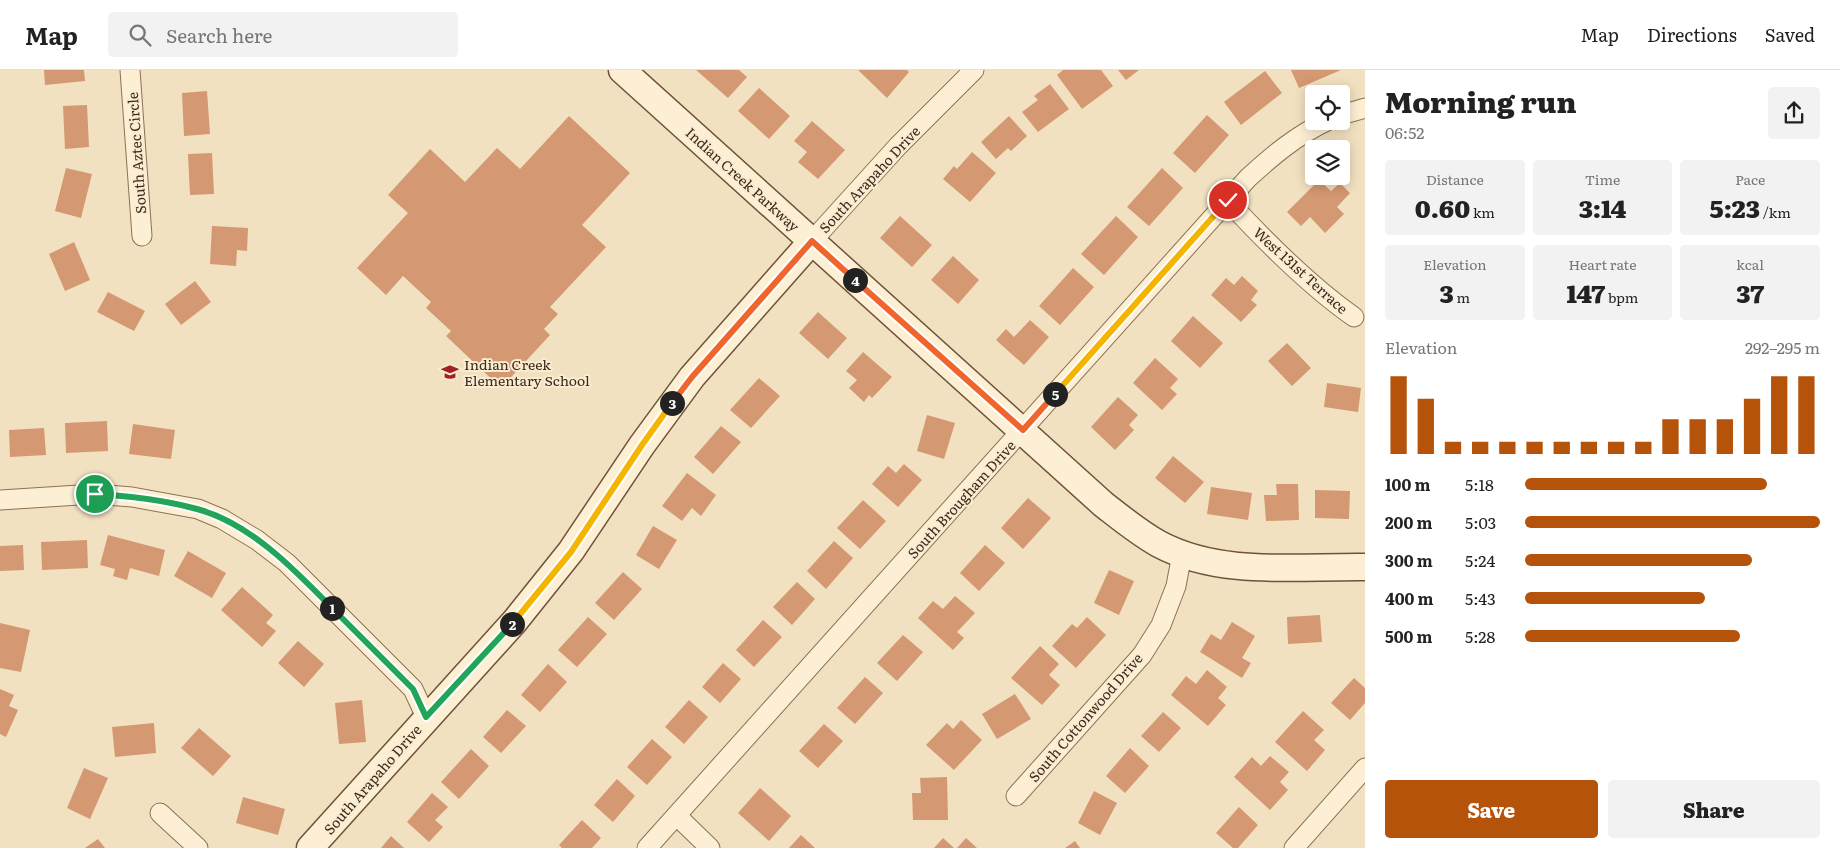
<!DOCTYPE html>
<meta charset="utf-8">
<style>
body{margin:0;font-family:Literata,serif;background:#f2f2f2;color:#222;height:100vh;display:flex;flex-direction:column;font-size:19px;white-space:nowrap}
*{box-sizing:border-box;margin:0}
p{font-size:16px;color:#767676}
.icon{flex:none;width:28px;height:28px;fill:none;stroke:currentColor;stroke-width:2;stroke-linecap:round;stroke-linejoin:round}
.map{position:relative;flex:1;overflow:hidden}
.panel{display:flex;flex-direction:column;background:#fff;width:475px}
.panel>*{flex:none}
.tools{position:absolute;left:1305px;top:15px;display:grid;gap:10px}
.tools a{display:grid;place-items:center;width:45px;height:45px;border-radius:5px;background:#fff;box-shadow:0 2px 12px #0003;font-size:25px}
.pin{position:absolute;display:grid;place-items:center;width:42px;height:42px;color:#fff;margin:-21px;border:2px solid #fff;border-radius:50%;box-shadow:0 1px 5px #0007}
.km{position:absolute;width:25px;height:25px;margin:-12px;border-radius:50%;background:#222;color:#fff;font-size:14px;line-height:25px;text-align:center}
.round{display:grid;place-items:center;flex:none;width:52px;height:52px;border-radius:5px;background:#f2f2f2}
.overview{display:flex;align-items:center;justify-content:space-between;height:85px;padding:0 20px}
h1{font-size:28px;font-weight:800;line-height:38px}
.stats{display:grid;grid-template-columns:repeat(3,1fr);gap:8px;height:85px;padding:5px 20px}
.stats div{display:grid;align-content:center;border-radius:5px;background:#f2f2f2;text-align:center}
.stats b{font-size:25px;font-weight:800}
.stats small{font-size:14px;font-weight:400}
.stats p{font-size:14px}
.chart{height:140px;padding:10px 20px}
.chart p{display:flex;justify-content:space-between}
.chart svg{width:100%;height:90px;margin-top:5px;stroke:#b45309;stroke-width:6}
.primary-button{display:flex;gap:10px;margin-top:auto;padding:10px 20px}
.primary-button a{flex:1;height:58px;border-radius:5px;background:#b45309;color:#fff;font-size:20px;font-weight:800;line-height:58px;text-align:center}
.primary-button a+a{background:#f2f2f2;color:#222}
ul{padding:0 20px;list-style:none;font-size:16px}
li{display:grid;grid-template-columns:80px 60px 1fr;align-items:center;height:38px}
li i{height:12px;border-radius:6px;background:#b45309}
header{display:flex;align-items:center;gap:30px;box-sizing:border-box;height:70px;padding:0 25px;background:#fff;border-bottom:1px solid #e0e0e0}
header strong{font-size:24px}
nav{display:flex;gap:28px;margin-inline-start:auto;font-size:18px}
.search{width:350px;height:45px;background:#f2f2f2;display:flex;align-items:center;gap:12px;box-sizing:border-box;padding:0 18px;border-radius:5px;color:#767676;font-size:19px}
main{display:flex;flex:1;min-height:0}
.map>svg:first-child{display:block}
</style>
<header>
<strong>Map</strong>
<div class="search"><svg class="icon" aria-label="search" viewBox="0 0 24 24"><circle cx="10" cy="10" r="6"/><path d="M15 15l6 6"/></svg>Search here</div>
<nav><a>Map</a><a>Directions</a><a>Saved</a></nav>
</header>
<main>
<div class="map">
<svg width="1365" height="778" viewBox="0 0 1365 778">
<rect width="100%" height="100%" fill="#f2e1c0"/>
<!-- building -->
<path fill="#d49872" d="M44 0H84L85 11 45 15Z
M696 0H739L747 7 728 28Z
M858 0H907L909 2 887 28Z
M1063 0H1101L1113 16 1082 39 1057 5Z
M1118 0H1139L1126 10Z
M1291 0H1341L1299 18Z
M1265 1 1282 23 1241 55 1224 32Z
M1050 14 1069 39 1038 62 1022 42 1038 30 1034 26Z
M759 18 790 46 769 69 738 41Z
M207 21 210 64 184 66 182 23Z
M87 35 89 77 65 79 63 36Z
M1207 45 1229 65 1195 103 1173 83Z
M569 46 630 103 582 155 606 177 550 237 558 244 544 259 550 265 501 318 446 266 451 261 426 238 431 232 403 206 386 225 357 198 408 143 388 125 430 79 465 112 497 78 520 99Z
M1009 46 1027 66 1011 81 1008 78 996 89 981 72Z
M812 51 845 80 818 109 798 92 807 82 794 71Z
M972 82 996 103 970 132 943 109 954 96 957 99Z
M212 83 214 124 190 125 188 84Z
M66 98 92 104 81 148 55 141Z
M1162 98 1183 118 1149 156 1127 137Z
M1319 110 1331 121 1340 113 1350 123 1337 137 1344 144 1325 163 1310 147 1301 156 1287 142Z
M900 146 932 175 912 197 880 168Z
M1116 146 1138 167 1104 205 1081 184Z
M212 156 248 158 247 181 237 180 236 196 210 194Z
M74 172 90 210 65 221 49 184Z
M953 186 979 210 958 234 931 210Z
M1073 198 1094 217 1060 255 1039 236Z
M1242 206 1258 221 1251 230 1257 235 1241 252 1211 225 1226 208 1234 215Z
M195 211 211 232 181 255 165 234Z
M108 222 145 241 134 261 97 242Z
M818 242 847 268 828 289 799 263Z
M1193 246 1223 273 1200 298 1171 271Z
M1030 250 1049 267 1024 295 996 270 1006 259 1014 267Z
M1287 273 1311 298 1292 316 1268 291Z
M863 282 892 307 872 328 869 325 864 332 849 318 857 310 846 301Z
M1155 288 1178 309 1170 318 1177 324 1162 340 1133 313Z
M759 308 780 326 751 358 730 340Z
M1327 313 1361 318 1358 342 1324 337Z
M1118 327 1138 345 1129 355 1134 360 1115 380 1091 357Z
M927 345 955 353 944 389 917 381Z
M107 351 108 381 66 383 65 353Z
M133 354 175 360 171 389 129 384Z
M721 356 741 372 713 404 694 387Z
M44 358 46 385 10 387 9 360Z
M1173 386 1204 412 1185 433 1155 408Z
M904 394 922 410 898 437 872 414 888 396 896 403Z
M687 403 716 425 701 446 692 438 682 451 662 436Z
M1276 414H1298L1299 450 1266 451 1264 425H1277Z
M1211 417 1252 423 1248 450 1207 444Z
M1315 420 1350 421 1349 449 1315 448Z
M1028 428 1051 448 1023 479 1001 458Z
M863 430 886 451 860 479 837 458Z
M653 456 677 470 659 499 636 485Z
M108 465 165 480 159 506 130 498 127 510 113 506 115 499 100 495Z
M87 470 88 498 42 500 41 472Z
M834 471 853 488 826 519 807 501Z
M23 475 24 500 0 501V476Z
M985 475 1005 493 979 521 960 503Z
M188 481 226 503 212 528 174 506Z
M1109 500 1134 511 1119 545 1094 533Z
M623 502 642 519 614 550 595 533Z
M797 512 815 529 792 555 773 537Z
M242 517 273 545 266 553 276 561 262 577 221 540Z
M955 526 975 543 957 562 964 568 953 580 918 548 933 531 943 539Z
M1320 545 1322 572 1288 574 1287 547Z
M588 547 607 564 577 597 558 580Z
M1087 547 1106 565 1076 598 1052 576 1072 554 1077 558Z
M763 550 782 567 754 597 736 580Z
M1232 552 1255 566 1242 588 1251 593 1242 608 1200 582 1211 564 1221 570Z
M0 553 30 560 21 602 0 598Z
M903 565 923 582 897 611 877 593Z
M298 571 324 594 304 617 278 593Z
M1040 576 1059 594 1049 605 1060 615 1042 635 1011 608Z
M723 593 741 609 720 633 702 617Z
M548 594 567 612 540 642 521 625Z
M1207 600 1227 617 1218 628 1226 635 1208 656 1171 625 1186 606 1196 614Z
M865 607 883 623 855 654 837 638Z
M1354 608 1365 618V633L1350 650 1331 633Z
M0 619 14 625 9 636 18 640 6 667 0 664Z
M1015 624 1031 649 997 669 982 644Z
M362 630 366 672 339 674 335 633Z
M689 630 708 647 684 674 665 657Z
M507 640 526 656 501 683 483 667Z
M1303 641 1324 660 1314 670 1325 680 1307 701 1275 672Z
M1163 642 1181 658 1159 682 1141 666Z
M961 650 982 670 954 700 926 675 947 653 953 659Z
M154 653 156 683 115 687 112 657Z
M824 654 843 671 818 698 799 681Z
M199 658 231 686 213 706 181 678Z
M652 669 672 687 647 715 627 697Z
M1130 678 1149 696 1125 723 1106 706Z
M471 679 489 696 459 729 441 712Z
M1270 686 1289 702 1280 712 1288 720 1270 740 1234 707 1252 687 1261 696Z
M84 698 108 708 90 749 67 738Z
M947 707 948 750H913L912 723H921L920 708Z
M617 709 635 726 613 752 594 735Z
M760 718 791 746 769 771 738 743Z
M1094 721 1117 733 1100 765 1078 753Z
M432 723 448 737 435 750 443 757 429 772 407 752Z
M243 727 285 739 278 765 236 753Z
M1239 737 1258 755 1238 778H1233L1216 763Z
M582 750 601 768 592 778H562L559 775Z
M801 765 815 778H789Z
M391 766 404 778H381Z
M943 768 954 778H934Z
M966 768 977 778H957Z
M98 769 105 778H85Z
M1075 771 1080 778H1065Z"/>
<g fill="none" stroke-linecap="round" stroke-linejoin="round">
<!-- street casing -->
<g stroke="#8d7156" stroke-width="21">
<path id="street" d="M130 0 142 166
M1341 45 1365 38
M1228 131C1264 170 1310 216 1354 247
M812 171 898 76 974 0
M0 430 95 424 132 427 198 439 222 449 257 470 287 493 413 619 426 647
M1016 726 1142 585 1161 555 1176 516 1182 484
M160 743 198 778
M677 746 710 778
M647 778 1248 108C1272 86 1297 65 1327 51
M1294 778 1365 698"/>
</g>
<!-- secondary casing -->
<g stroke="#6f5239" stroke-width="29">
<path id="secondary" d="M622 0 1103 434C1121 448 1139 463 1159 474 1221 507 1297 496 1365 497
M310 778 515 551 571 481 642 375 692 307 812 171"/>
</g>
<!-- street -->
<use href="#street" stroke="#fcefd4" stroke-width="19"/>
<!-- secondary -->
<use href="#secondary" stroke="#fcefd4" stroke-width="26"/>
</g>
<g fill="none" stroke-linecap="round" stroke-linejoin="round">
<!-- split-1 casing -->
<g stroke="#fff" stroke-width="10">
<path id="split-1" d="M95 424C129 426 164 430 197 439 250 453 295 500 332 538"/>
</g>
<!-- split-2 casing -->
<g stroke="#fff" stroke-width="10">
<path id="split-2" d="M332 538 413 619 426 647 512 554"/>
</g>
<!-- split-3 casing -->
<g stroke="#fff" stroke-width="10">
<path id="split-3" d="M512 554 571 482 642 375 672 333"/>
</g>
<!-- split-4 casing -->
<g stroke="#fff" stroke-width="10">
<path id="split-4" d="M672 333 692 307 812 171 855 210"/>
</g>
<!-- split-5 casing -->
<g stroke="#fff" stroke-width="10">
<path id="split-5" d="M855 210 1023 360 1055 324"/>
</g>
<!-- split-6 casing -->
<g stroke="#fff" stroke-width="10">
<path id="split-6" d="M1055 324 1228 130"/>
</g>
<!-- split-1 -->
<use href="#split-1" stroke="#22a559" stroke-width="6"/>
<!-- split-2 -->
<use href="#split-2" stroke="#22a559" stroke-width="6"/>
<!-- split-3 -->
<use href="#split-3" stroke="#f5b400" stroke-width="6"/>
<!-- split-4 -->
<use href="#split-4" stroke="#f0652b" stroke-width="6"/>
<!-- split-5 -->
<use href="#split-5" stroke="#f0652b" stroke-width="6"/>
<!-- split-6 -->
<use href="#split-6" stroke="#f5b400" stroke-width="6"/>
</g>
<!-- icons -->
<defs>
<g id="school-bare" transform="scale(1.35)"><path d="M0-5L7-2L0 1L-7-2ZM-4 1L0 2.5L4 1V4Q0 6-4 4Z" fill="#a22025" stroke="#f9ecd0" stroke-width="2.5" paint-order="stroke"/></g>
</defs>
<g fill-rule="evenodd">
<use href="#school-bare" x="450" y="302"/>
</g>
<g text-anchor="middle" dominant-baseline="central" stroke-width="4" stroke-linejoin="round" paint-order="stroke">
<!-- street labels -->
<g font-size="14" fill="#3b2a1c" stroke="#f9ecd0">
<text transform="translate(136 83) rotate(-94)">South Aztec Circle</text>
<text transform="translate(743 109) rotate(42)">Indian Creek Parkway</text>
<text transform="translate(869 109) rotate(-47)">South Arapaho Drive</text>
<text transform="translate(1301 200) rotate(42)">West 131st Terrace</text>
<text transform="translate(961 429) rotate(-48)">South Brougham Drive</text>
<text transform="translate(1085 647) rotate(-49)">South Cottonwood Drive</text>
<text transform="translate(372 709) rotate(-49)">South Arapaho Drive</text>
</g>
<!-- poi labels -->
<g font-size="14" fill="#3b2a1c" stroke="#f9ecd0" text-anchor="start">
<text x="464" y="294">Indian Creek<tspan x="464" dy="16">Elementary School</tspan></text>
</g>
</g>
</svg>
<div class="tools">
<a><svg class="icon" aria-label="locate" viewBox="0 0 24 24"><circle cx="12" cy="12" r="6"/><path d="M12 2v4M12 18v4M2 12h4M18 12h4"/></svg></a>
<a><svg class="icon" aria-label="layers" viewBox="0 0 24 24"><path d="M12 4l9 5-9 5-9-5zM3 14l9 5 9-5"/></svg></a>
</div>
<div class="pin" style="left:95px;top:424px;background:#1e9e55"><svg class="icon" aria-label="arrive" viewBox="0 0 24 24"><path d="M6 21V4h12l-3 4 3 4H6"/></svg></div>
<div class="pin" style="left:1228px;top:130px;background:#d93025"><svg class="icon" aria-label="check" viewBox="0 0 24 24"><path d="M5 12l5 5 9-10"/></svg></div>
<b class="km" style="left:332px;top:538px">1</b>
<b class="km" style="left:512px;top:554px">2</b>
<b class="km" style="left:672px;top:333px">3</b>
<b class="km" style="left:855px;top:210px">4</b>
<b class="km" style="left:1055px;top:324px">5</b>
</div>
<section class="panel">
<div class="overview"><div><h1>Morning run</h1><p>06:52</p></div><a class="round"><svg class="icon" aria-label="share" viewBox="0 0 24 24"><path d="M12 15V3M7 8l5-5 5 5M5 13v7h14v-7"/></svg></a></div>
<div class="stats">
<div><p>Distance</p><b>0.60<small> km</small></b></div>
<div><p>Time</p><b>3:14</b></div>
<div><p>Pace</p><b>5:23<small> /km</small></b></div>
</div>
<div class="stats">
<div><p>Elevation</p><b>3<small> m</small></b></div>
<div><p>Heart rate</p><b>147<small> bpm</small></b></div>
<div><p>kcal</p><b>37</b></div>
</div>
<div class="chart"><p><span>Elevation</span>292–295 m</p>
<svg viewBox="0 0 160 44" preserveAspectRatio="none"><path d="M5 44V6M15 44V17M25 44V38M35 44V38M45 44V38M55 44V38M65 44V38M75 44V38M85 44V38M95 44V38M105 44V27M115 44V27M125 44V27M135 44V17M145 44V6M155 44V6"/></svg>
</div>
<ul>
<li><b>100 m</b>5:18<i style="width:82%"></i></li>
<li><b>200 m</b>5:03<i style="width:100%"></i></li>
<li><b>300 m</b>5:24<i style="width:77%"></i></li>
<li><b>400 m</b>5:43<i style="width:61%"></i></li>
<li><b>500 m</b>5:28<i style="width:73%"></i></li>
</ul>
<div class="primary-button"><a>Save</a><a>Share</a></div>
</section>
</main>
